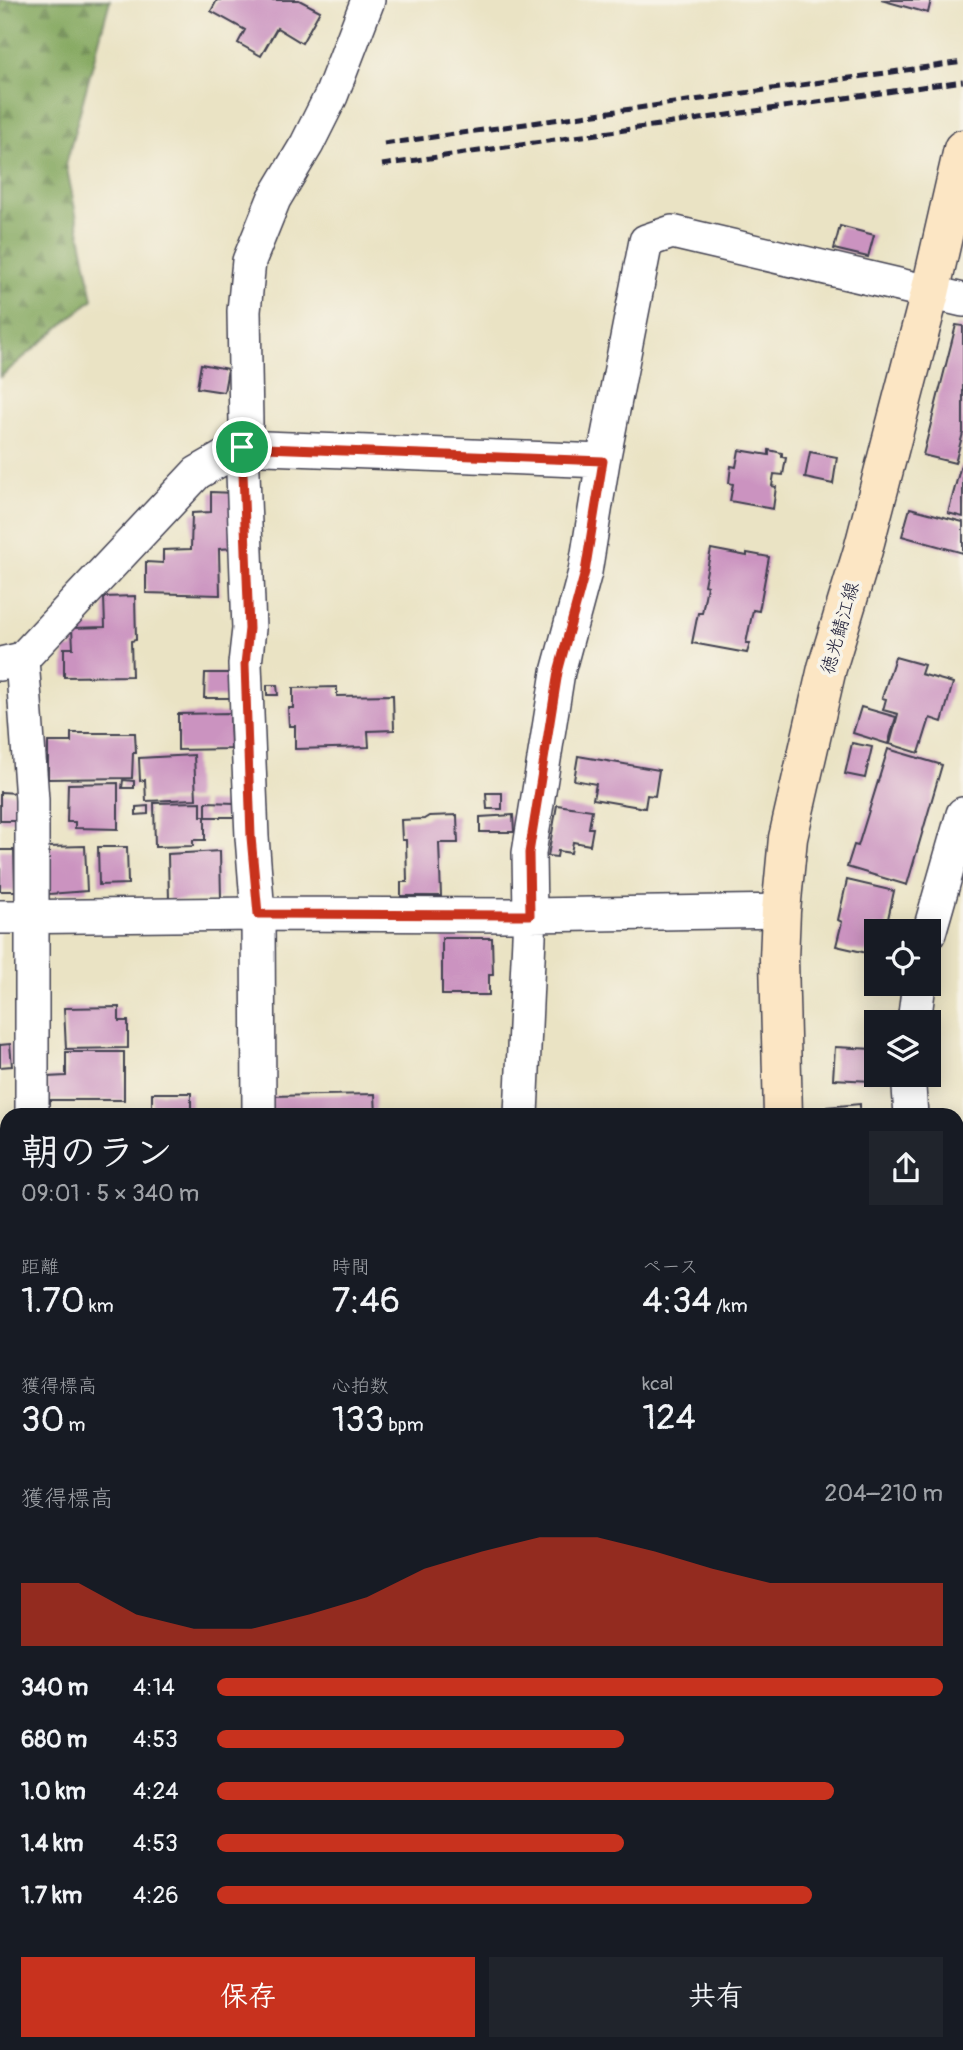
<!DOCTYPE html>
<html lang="ja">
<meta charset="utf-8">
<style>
body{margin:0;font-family:Pangolin,"Klee One",sans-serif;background:#20242c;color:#f1f3f6;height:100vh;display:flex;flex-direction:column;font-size:26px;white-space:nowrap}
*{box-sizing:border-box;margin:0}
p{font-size:23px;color:#9ea1a6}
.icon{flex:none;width:38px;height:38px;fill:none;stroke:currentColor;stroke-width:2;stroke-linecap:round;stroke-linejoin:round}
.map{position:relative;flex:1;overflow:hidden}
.side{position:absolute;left:0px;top:1108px;width:964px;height:943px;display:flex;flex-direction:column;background:#171b24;border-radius:21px 21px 0 0;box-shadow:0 4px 18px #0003}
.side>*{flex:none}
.tools{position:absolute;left:864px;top:919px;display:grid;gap:14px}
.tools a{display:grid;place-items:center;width:77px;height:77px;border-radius:0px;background:#171b24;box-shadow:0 4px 18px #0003;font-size:35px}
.pin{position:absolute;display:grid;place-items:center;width:60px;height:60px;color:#fff;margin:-30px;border:4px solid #fff;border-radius:50%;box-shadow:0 2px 7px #0007}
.round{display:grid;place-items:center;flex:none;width:74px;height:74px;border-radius:0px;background:#20242c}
.headline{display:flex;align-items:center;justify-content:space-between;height:119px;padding:0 21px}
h1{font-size:38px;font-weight:600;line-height:52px}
.figures{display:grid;grid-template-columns:repeat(3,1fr);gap:10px;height:119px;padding:7px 21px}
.figures div{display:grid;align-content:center}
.figures b{font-size:35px;font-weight:600}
.figures small{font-size:19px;font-weight:400}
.figures p{font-size:19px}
.chart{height:196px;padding:14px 21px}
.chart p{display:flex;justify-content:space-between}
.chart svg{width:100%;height:126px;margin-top:7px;fill:#c8321e;opacity:.7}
.action{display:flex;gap:14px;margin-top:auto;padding:14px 21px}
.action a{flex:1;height:80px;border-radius:0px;background:#c8321e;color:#fff;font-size:28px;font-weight:600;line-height:80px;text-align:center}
.action a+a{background:#20242c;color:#f1f3f6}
ul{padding:0 21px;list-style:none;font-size:23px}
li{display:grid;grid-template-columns:112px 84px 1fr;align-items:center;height:52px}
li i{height:18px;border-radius:9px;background:#c8321e}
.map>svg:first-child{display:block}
</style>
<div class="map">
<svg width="963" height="2050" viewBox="0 0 963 2050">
<defs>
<pattern id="forest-firs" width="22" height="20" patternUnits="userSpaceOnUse" patternTransform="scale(1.75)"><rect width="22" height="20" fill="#81a65c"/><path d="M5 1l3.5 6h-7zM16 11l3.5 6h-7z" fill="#69874d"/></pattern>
</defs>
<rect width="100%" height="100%" fill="#f7f3e8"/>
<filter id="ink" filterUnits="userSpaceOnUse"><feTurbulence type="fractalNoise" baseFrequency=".0143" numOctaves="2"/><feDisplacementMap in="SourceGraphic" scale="14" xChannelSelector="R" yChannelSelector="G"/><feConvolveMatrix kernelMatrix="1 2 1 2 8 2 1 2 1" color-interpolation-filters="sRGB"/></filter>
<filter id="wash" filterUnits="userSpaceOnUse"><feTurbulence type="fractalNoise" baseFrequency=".00686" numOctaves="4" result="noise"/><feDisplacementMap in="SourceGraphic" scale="28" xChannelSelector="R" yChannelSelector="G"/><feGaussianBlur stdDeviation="1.57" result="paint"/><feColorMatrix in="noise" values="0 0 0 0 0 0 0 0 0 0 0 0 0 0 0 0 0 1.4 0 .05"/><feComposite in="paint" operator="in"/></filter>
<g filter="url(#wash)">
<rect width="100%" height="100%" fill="#eae3c4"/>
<!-- forest -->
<path fill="url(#forest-firs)" stroke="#52644c" stroke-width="2" d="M0 0H110L66 164 93 299 0 377Z"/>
<g id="blocks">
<!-- building -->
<path fill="#cb93c0" d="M217 0H299L320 11 302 43 277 28 261 56 238 43 245 30 211 11Z
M881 0H931L928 13Z
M840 226 874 235 868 257 834 249Z
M956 325 963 326V433L955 463 923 455Z
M201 364 228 369 224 392 197 388Z
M739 450 769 455V450L782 453V457L786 458 783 475 774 474 772 486 776 487 773 509 730 501 733 484 729 483 731 466 736 467Z
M810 452 837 457 833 484 805 478Z
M961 465 963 466V517L948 513Z
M211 492 233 493 234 548 219 549 220 595 146 593V562L163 563V550L191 549 192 513 211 512Z
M910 508 963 522V553L902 536Z
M711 549 747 556V553L769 557 759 611 753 610 746 643H750L747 653 692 643 698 613H702L707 586 704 585Z
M135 596 136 640 131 641 132 676 64 677V648H73L72 628 105 627 104 597Z
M895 657 924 665 921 674 953 683 942 722 930 718 919 753 890 744 898 714 883 710 886 699 882 698Z
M205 673H232V698H204Z
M267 685H277L278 695H267Z
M337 687V696L393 695 394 730 368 731 369 747 295 749V726H289L288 708H293V688Z
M861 707 896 717 888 744 853 733Z
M230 713 231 749 178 750V714Z
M71 733H135L136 753H133L132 778 48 779V742H71Z
M852 743 872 747 865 778 845 774Z
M888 749 942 765 907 885 847 867 854 845 858 846Z
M194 755 196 799 146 801 145 780 140 781 139 758Z
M578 756 659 770 655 796 647 795 645 808 593 799 596 784 574 780Z
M123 780 134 781V788H122Z
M118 783V829L75 828V822H67L68 784Z
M0 792 17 793V821H0Z
M486 793H502V809H487Z
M201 802V816H205V840H193V846L155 847 154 803Z
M206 802 235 803 234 817H206Z
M557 805 592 810 589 828H593L590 845 573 842 571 853 558 851 557 857 548 856Z
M148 806V814L136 815V807Z
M457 815 458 843H439L441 896H401V882H407L406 840H402L401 820 424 819 429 816Z
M513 815 514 832H480V817Z
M85 846 87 891 49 894 48 847Z
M98 847H127L128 884 99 885Z
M0 850H14L15 891H0Z
M220 851 221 899 169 900 168 854Z
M847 880 894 891 886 928 874 926 867 953 836 946 842 922 838 920Z
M442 938H492L493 975H489V995H442Z
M119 1007V1021H128V1048L66 1049 64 1008Z
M10 1044 12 1066 0 1067V1045Z
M835 1047 873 1049 871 1081 833 1079Z
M66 1052H124V1100H48L47 1077 66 1076Z
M152 1093H191V1115H152Z
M375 1094 376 1115H270V1096Z
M860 1104V1111H869V1115H828L827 1107Z
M7 1226V1252H0V1227Z
M0 1253H2L4 1295H0Z
M957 1595H963V1682H957Z
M963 1835V1890H957V1836Z
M957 1968H963V1992H957Z
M146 2044H207V2050H146Z
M483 2044H521L522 2050H484Z
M667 2044H691V2050H669L667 2049Z
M746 2044 800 2045V2050H746Z"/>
</g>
</g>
<g filter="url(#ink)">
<use href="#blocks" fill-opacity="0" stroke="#403f50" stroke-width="2"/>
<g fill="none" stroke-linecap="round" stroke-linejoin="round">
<!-- street casing -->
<g stroke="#403f50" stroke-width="36">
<path id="street" d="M22 659 32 800V1115
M0 664 22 659 197 473 242 447 603 461
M0 917 258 914 530 915 781 911
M929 933 963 814
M914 1022 919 984
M908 1074 911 1115
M259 1115 258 914 252 837 245 664 249 629 242 447 246 424 244 311 249 261 274 199 307 144 331 96 368 0
M521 1115 530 915 529 853 558 672 585 572 603 461 646 241 672 232 963 300
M0 1312H7
M957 1351 963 1369
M0 1711H7
M0 1875H7
M48 2044V2050
M267 2044V2050"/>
</g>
<!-- secondary casing -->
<g stroke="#403f50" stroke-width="41">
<path id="secondary" d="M783 1115 779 959 781 911 788 838 827 668 863 550 930 293 963 149
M855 2044 856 2050"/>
</g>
<!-- street -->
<use href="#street" stroke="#fff" stroke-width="33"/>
<!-- secondary -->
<use href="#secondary" stroke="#fce6c4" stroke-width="38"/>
<!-- rail -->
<path stroke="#22223b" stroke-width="5" stroke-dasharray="10 5" stroke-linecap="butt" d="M384 144 963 62
M382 165 963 81"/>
</g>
</g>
<g fill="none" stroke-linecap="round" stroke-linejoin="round" filter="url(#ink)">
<!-- route casing -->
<g stroke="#fff" stroke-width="14">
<path id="route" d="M242 447 603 461 585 572 558 672 529 853 530 915 258 914 251 837 245 664 249 629Z"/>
</g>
<!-- route -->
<use href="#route" stroke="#c8321e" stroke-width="9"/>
</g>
<g text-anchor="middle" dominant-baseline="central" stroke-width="7" stroke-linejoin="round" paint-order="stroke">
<!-- street labels -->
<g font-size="19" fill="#22223b" stroke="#f7f3e8">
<text transform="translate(840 628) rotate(-74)">徳光鯖江線</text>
</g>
</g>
</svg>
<div class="tools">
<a><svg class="icon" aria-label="locate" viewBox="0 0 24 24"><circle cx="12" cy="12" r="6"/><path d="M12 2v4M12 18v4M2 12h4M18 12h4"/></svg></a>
<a><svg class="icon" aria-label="layers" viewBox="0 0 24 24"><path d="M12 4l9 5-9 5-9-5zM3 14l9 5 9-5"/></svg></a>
</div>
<div class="pin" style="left:242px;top:447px;background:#1e9e55"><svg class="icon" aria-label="arrive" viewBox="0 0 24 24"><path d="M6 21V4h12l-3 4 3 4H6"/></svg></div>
<section class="side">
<div class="headline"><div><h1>朝のラン</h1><p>09:01 · 5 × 340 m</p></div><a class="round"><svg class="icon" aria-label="share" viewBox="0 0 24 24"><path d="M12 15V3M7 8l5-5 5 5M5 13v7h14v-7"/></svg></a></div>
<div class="figures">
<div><p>距離</p><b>1.70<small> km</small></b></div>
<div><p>時間</p><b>7:46</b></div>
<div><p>ペース</p><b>4:34<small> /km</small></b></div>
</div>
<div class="figures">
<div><p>獲得標高</p><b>30<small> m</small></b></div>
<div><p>心拍数</p><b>133<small> bpm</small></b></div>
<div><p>kcal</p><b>124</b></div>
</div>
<div class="chart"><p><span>獲得標高</span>204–210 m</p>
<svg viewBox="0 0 160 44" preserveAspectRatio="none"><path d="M0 44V22L10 22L20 33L30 38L40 38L50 33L60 27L70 17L80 11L90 6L100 6L110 11L120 17L130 22L140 22L150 22L160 22V44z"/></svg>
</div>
<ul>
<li><b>340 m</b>4:14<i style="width:100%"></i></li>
<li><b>680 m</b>4:53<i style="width:56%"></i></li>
<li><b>1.0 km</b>4:24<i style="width:85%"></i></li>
<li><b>1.4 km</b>4:53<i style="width:56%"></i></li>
<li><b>1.7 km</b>4:26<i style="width:82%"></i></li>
</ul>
<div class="action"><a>保存</a><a>共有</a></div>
</section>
</div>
